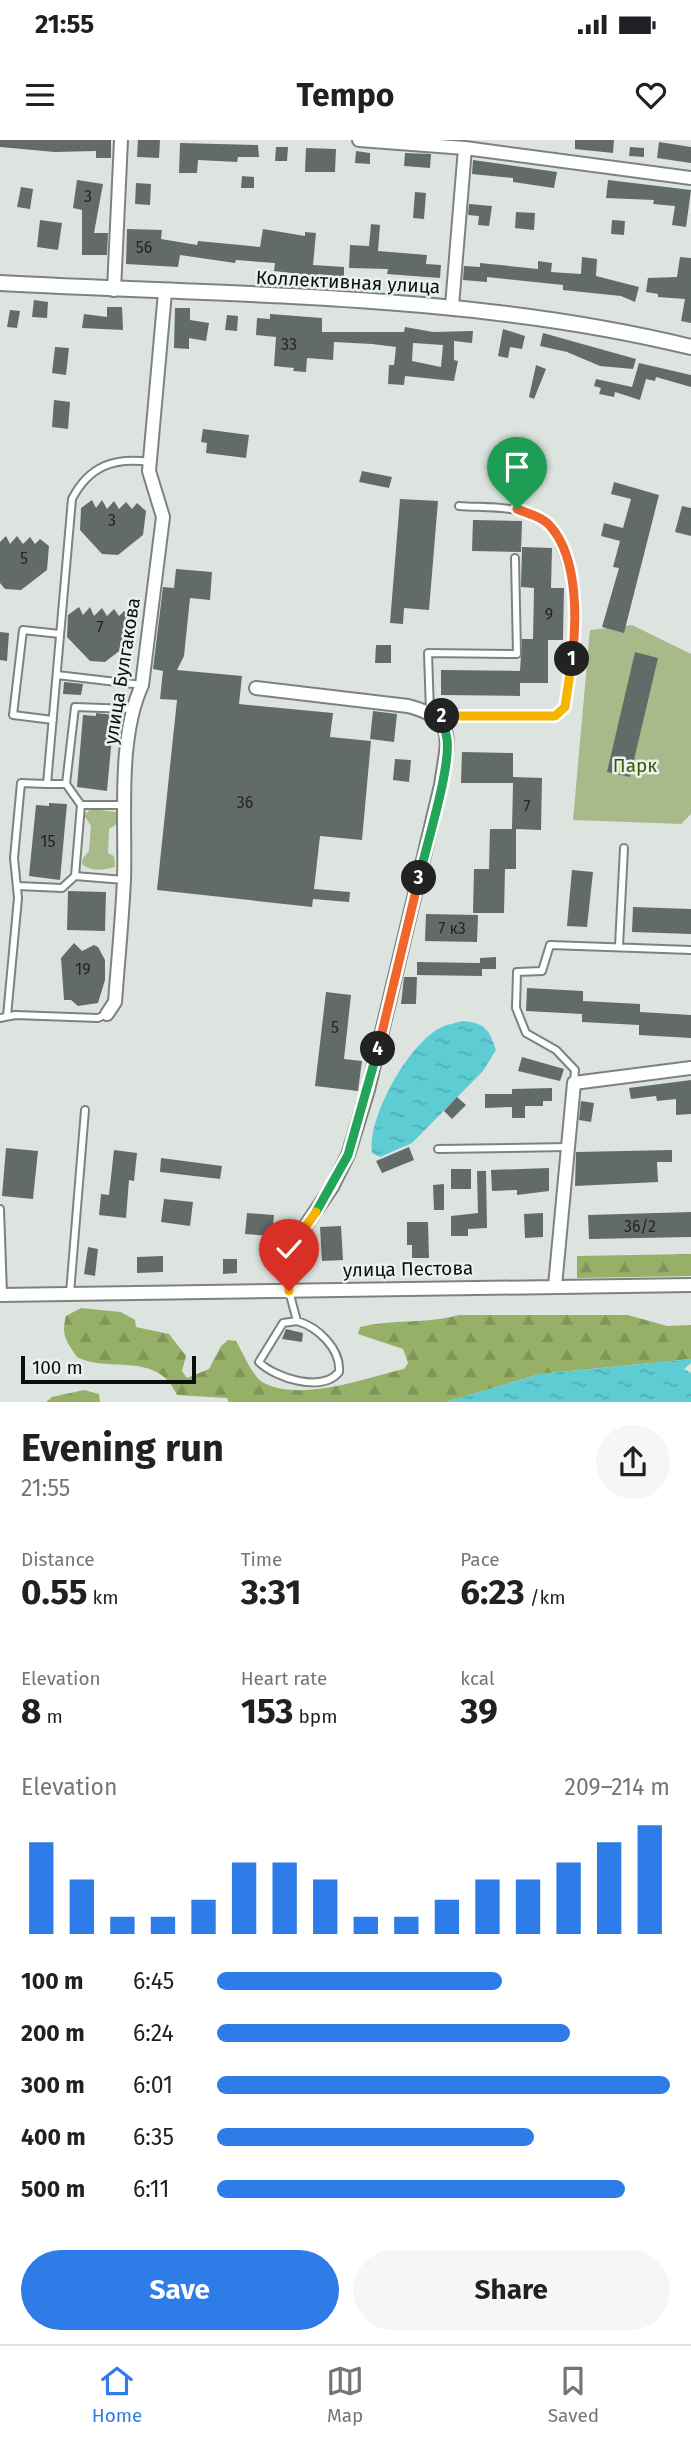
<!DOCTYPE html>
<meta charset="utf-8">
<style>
body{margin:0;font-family:"Fira Sans",sans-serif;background:#f6f6f6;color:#202124;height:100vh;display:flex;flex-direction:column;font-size:26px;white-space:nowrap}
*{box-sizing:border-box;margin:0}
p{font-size:23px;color:#757577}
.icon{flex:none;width:38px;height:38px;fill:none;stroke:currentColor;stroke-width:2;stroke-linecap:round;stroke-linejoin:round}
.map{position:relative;height:1262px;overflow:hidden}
.drawer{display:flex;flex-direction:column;background:#fff;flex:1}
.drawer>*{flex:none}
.scale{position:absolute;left:21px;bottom:18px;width:175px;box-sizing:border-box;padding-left:7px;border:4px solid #0c0e0d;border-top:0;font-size:19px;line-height:24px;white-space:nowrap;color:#0c0e0d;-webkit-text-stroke:5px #eaf2ed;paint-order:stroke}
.pin{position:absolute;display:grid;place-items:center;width:60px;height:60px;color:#fff;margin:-72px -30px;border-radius:50% 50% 50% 0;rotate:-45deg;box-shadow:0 0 7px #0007}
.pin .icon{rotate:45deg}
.km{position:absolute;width:35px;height:35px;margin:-18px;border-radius:50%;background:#222;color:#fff;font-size:19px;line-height:35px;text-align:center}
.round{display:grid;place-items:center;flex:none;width:74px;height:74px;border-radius:37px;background:#f6f6f6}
.overview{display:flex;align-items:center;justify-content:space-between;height:119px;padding:0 21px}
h1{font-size:38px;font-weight:700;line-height:52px}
.metrics{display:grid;grid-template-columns:repeat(3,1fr);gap:10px;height:119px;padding:7px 21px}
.metrics div{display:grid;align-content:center}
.metrics b{font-size:35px;font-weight:700}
.metrics small{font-size:19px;font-weight:400}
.metrics p{font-size:19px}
.chart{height:196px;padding:14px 21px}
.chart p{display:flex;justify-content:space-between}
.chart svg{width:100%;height:126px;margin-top:7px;stroke:#2e7ce8;stroke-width:6}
.cta{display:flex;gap:14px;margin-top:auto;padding:14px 21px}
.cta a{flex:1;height:80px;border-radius:42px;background:#2e7ce8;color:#fff;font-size:28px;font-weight:700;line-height:80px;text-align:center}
.cta a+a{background:#f6f6f6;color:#202124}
ul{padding:0 21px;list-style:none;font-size:23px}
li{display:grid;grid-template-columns:112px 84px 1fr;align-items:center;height:52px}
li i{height:18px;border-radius:9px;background:#2e7ce8}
.status{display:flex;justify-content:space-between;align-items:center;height:49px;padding:0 35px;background:#fff;direction:ltr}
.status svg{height:19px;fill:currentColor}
header{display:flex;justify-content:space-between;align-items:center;height:91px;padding:0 21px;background:#fff;font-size:32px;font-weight:700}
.tab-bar{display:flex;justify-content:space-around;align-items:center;height:98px;border-top:2px solid #e0e0e0;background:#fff;font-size:19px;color:#757577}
.tab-bar a{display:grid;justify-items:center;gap:4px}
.tab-bar .current{color:#2e7ce8}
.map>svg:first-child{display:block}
</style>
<div class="status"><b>21:55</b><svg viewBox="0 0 49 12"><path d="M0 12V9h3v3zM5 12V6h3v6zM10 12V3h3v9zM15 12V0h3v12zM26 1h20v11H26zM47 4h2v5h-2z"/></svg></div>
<header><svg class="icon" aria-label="menu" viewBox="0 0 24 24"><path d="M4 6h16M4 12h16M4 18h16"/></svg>Tempo<svg class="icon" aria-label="heart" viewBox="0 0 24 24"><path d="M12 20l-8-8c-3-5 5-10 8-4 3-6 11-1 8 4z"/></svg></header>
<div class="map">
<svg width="691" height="1263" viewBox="0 0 691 1263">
<defs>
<pattern id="forest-firs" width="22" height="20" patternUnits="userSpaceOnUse" patternTransform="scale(1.75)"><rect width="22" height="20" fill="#96b068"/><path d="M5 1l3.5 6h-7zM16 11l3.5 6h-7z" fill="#809659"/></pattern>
<pattern id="water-ripples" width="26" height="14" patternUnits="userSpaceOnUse" patternTransform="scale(1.75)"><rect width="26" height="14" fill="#5dccd3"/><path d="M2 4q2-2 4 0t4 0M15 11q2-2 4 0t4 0" fill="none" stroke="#50aeb4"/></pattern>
</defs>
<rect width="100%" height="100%" fill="#dde4e0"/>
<!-- forest -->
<path fill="url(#forest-firs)" d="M691 1114V1136L577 1138V1116Z
M81 1168 121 1172 135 1180 136 1187 169 1194 186 1216 182 1231 187 1238 209 1229 221 1206 228 1200 236 1201C243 1213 252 1235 262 1242 300 1263 365 1238 404 1229L408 1223 403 1209 358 1194 360 1187C393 1179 427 1184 459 1175H628L667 1186 691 1185V1219L540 1234 446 1262 229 1263 227 1258 177 1255C157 1210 110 1234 77 1217 66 1201 61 1195 66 1176Z
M84 1250 99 1254 100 1262H46L52 1257Z"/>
<!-- park -->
<path fill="#a8ba8a" d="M632 485 691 514V674L681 684 573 680 590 490Z
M91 669 117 672V684L109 689 108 713 114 716 115 727C104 730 91 732 82 724L83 718 89 711 91 686 84 675Z"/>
<!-- water -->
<path fill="url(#water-ripples)" d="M463 881C485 883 489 889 496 910L483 931 412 1003 380 1017 372 1013C367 978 409 902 442 887 448 884 456 883 463 881Z
M691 1219V1223L684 1229 691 1233V1262H446L540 1234Z"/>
<!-- building -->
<path fill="#636b69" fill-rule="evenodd" d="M0 0H111V18H96V11L55 12 0 7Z
M138 0H160L159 18 137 17Z
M575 0H614L613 13 575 9Z
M659 2 691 7V23L657 18Z
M180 3 258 5 259 17H238L237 22 198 20 197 33H179Z
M276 7H288L287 21H275Z
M630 7 644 8V17L629 16Z
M306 8 336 9 335 32H305Z
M356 11 370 13V24L355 23Z
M405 13 431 14 430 28 404 26Z
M473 20 557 32 554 48 513 42V38L472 34Z
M242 36 254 37V48H241Z
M77 40 103 44 94 93H108L107 115H82V70L73 68Z
M608 40 691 50 686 87 672 85 675 66 653 64 654 60 606 58Z
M136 43 151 44 150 65 135 64Z
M21 47 33 49 30 69 17 67Z
M415 52 426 53 424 79 413 78Z
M469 64 492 66 489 86 478 85 479 76 468 75Z
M516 72 535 73 534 90 515 88Z
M40 80 62 83 58 110 37 107Z
M612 80 625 81 624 95 611 94Z
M371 84 380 85 378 111 427 115 426 124 441 125 440 138 387 134 388 129 349 128 350 105 369 106Z
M127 89 162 90 161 99 197 105 198 101 260 107 263 89 305 96V92L316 93 313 125 344 127V139L274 131 275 123 236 120 235 123 180 115 178 127 126 124Z
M582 117 597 119 596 136 639 147 635 162 621 156 563 150V145L487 137V142L463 140 464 126 480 127V123L538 129V121L552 123 551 132 581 134Z
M680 117 691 118V183L681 181 685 159 658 157V154L646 152 648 138 677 137Z
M34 160 48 162 47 178 32 177Z
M107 167H122L123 190 82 188 84 174 107 177Z
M175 168H190V180L209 183 206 201 189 198V209L174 208Z
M10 170 20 171 17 188 7 187Z
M270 174 322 178V192H404L405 187 433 192 473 191 472 203 454 201V220L458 221 454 241 405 236 404 245 388 244 389 225H394L396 207 372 204 334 202 333 220 307 218 306 232 293 231 294 228 274 226 276 197 256 195 257 178 270 179ZM413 203 443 205 441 227 412 221Z
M227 175 238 176 237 191 225 190Z
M503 189 525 196 522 209 510 207 508 218 498 216Z
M543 193 636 219 633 229 600 226 567 212 540 206Z
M55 207 69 208 66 235 52 233Z
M639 223 691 235V247L656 237 655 241 646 239 640 260 615 252 614 257 599 254 601 248 594 246 596 239 632 247Z
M536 225 546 229 534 259 529 257Z
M54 260 70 262 68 289 52 287Z
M203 289 249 295 246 318 206 313 207 303 201 302Z
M362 331 392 337 389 348 359 342Z
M614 342 659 355 624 493 602 487 619 428 613 427 620 401 601 396 604 383 623 388 631 359 611 354Z
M400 359 438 361 429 470 404 468 403 484 390 483Z
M92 360 96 368 102 360 107 369 114 361 119 369 126 362 132 369 137 363 146 371 143 395 118 415 102 414 80 390 81 368Z
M682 366 691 368V396L675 392Z
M473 380 522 381 521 412 472 411Z
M6 396 10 404 17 396 23 404 30 397 35 404 40 399 49 406 47 430 21 450 5 449 0 443V402Z
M522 407 552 408 551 448H564L563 500H548V543H520V556L441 555V530L520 531 522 499H533L534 448 521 447Z
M176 429 212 432 210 460 190 458 184 516 177 530 242 536 239 564 333 573 330 597 371 601 362 700 320 696 314 749 350 752 349 762 313 759 312 767 157 750 177 560 160 559 163 531 153 529 163 447 174 448Z
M79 467 83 475 90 467 94 476 102 468 107 476 114 469 119 476 124 471 133 478 131 502 105 522 90 521 67 497 68 475Z
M0 492 9 493 7 521 0 520Z
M376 505H391V523H375Z
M635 512 658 518 630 637 607 632Z
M64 542 83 544 81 555 63 554Z
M373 571 397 574 394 602 370 599Z
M96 573 114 575 107 651 77 647 83 575 96 576Z
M462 612 513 613V637L542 638 541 690 516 689V729H505L504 773H473L474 729H489L490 689H512L513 643H461Z
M395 619 411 620 409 642 393 640Z
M49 663 67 664 60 740 29 736 36 665 49 666Z
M572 730 593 732 587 787 567 786Z
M68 751 106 752 105 791 67 790Z
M633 767 691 769V794L632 792Z
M426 774 478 775 477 802 425 801Z
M74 803 82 811 94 805 98 807 105 820V840L98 863 78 866 71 860H64L61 818Z
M496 817V829H482V836L417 835V822L480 823V818Z
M404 837H417L416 864H401Z
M527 848 583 851V861L640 864V872L691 875V898L639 895V885L582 882V874L526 871Z
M326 852 351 855 344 919 362 921 358 951 315 946Z
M522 917 564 929 560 941 518 931Z
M691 940V974L676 975V959L657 961 656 956 631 959 629 948Z
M552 948V961H543V966H525V978H512V967L485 968V954H512V949Z
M457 957 466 965 452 979 444 971Z
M581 961 594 963 591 982 579 980Z
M409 1007 414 1020 382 1033 376 1021Z
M6 1008 38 1011 33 1059 2 1056Z
M114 1010 137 1013 134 1041 129 1040 126 1078 99 1075 101 1054 109 1055Z
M672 1010V1022H657L658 1042 575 1046 576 1012Z
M161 1018 222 1026 220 1039 160 1032Z
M549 1028V1051L517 1055V1050L492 1051 491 1030Z
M451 1029H471V1049H451Z
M477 1031H486L487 1088 468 1089V1096H451V1076L478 1073Z
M444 1044V1070H434L433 1045Z
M164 1059 193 1062 190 1086 161 1082Z
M691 1072V1097L589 1099 588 1075Z
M247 1073 274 1075 272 1096 245 1094Z
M543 1073V1097L525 1098 524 1074Z
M407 1082H428L429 1118H412V1105H407Z
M341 1086 343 1120 322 1121 320 1087Z
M88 1107 98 1109 95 1136 84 1134Z
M163 1116V1132L137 1133V1117Z
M223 1119H237V1133L223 1134Z
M286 1189 303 1193 302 1202 282 1199Z"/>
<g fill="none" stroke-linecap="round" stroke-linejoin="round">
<!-- service casing -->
<g stroke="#7c837f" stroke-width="10">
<path id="service" d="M57 535 142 545
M430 572 428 513 517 514 515 418
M437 576H555L565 567C576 513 582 459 561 407 557 396 553 387 544 380 519 365 487 368 459 366
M53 580 13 575 23 490 60 494
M66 644 75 567 131 569
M81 665H124
M75 736 81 665 66 644H47L72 359C89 326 114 317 150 322
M18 746 62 748 75 736 124 740
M619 806 624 708
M7 876 18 758 14 718 21 643 47 644
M0 878 15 875 98 878 107 874
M574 942 575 930 556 910 526 893 516 868 517 832 542 831 550 805 691 810
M438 1009 568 1007
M0 1069 3 1154
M289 1151 297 1181
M70 1153 85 970
M297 1181C318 1187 341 1209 339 1232 322 1253 275 1238 259 1222L283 1183Z"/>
</g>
<!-- minor casing -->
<g stroke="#7c837f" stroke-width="16">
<path id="minor" d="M359 0 465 8 691 38
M114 150 121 0
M452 166 465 8
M256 548 408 566C459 579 447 601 441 645L368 950 348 1015 332 1047 287 1113 289 1151
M107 874 115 862C118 822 122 781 124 740 126 679 117 600 142 545L163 377 149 331 165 152
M555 1146 574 943 691 928
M0 1155 691 1145"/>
</g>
<!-- tertiary casing -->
<g stroke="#7c837f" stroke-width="18">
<path id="tertiary" d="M0 143C230 156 466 152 691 207"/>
</g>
<!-- service -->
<use href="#service" stroke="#fff" stroke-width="6"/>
<!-- minor -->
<use href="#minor" stroke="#fff" stroke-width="12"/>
<!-- tertiary -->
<use href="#tertiary" stroke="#fff" stroke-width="14"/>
</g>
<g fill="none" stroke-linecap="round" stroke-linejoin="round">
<!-- split-1 casing -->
<g stroke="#fff" stroke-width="14">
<path id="split-1" d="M517 369C529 374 543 377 551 387 578 418 577 481 572 519"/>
</g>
<!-- split-2 casing -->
<g stroke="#fff" stroke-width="14">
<path id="split-2" d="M442 576H555L565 567 572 519"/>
</g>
<!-- split-3 casing -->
<g stroke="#fff" stroke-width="14">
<path id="split-3" d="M419 738C426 706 451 628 447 599 446 590 442 582 435 576H442"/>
</g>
<!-- split-4 casing -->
<g stroke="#fff" stroke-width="14">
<path id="split-4" d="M378 909 419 738"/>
</g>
<!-- split-5 casing -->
<g stroke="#fff" stroke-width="14">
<path id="split-5" d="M316 1072 348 1015 378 909"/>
</g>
<!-- split-6 casing -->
<g stroke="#fff" stroke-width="14">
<path id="split-6" d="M289 1151 287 1113 316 1072"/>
</g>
<!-- split-1 -->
<use href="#split-1" stroke="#f0652b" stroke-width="9"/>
<!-- split-2 -->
<use href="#split-2" stroke="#f5b400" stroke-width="9"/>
<!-- split-3 -->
<use href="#split-3" stroke="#22a559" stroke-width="9"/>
<!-- split-4 -->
<use href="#split-4" stroke="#f0652b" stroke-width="9"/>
<!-- split-5 -->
<use href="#split-5" stroke="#22a559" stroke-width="9"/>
<!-- split-6 -->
<use href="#split-6" stroke="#f5b400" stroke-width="9"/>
</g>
<g text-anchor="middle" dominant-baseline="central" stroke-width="5" stroke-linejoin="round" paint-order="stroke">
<!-- number labels -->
<g font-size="16" fill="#222524">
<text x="88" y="56">3</text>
<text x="144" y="107">56</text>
<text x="289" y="204">33</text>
<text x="112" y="380">3</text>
<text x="24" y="418">5</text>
<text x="549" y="474">9</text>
<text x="100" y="487">7</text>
<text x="245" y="662">36</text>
<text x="527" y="666">7</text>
<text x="48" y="701">15</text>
<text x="452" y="788">7 к3</text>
<text x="83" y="829">19</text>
<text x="335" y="887">5</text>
<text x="640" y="1086">36/2</text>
</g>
<!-- street labels -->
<g font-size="19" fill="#0c0e0d" stroke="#eaf2ed">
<text transform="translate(348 142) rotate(3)">Коллективная улица</text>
<text transform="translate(122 531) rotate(-81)">улица Булгакова</text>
<text transform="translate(408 1129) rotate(-1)">улица Пестова</text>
</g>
<!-- park labels -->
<g font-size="19" fill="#3f5500" stroke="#eaf2ed">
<text x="635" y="625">Парк</text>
</g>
</g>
</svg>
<div class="scale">100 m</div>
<div class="pin" style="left:517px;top:369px;background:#1e9e55"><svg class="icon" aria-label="arrive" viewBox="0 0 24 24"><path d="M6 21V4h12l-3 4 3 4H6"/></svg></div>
<div class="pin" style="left:289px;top:1151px;background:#d93025"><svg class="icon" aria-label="check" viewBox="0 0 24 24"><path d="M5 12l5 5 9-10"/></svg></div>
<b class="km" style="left:572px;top:519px">1</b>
<b class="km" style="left:442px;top:576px">2</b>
<b class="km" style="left:419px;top:738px">3</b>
<b class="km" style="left:378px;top:909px">4</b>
</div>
<section class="drawer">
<div class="overview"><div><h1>Evening run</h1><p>21:55</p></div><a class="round"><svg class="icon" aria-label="share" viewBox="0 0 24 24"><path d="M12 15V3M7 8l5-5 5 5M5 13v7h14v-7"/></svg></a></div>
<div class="metrics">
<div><p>Distance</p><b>0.55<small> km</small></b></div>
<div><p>Time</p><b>3:31</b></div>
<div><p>Pace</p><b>6:23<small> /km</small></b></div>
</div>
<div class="metrics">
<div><p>Elevation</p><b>8<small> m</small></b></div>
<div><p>Heart rate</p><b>153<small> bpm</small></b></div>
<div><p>kcal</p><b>39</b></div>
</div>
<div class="chart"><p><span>Elevation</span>209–214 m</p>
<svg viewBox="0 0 160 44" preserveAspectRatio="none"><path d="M5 44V12M15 44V25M25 44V38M35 44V38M45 44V32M55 44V19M65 44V19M75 44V25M85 44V38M95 44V38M105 44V32M115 44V25M125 44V25M135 44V19M145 44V12M155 44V6"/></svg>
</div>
<ul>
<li><b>100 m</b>6:45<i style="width:63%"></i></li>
<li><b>200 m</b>6:24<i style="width:78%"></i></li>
<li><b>300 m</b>6:01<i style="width:100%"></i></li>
<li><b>400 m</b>6:35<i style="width:70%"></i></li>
<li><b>500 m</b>6:11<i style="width:90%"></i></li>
</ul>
<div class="cta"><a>Save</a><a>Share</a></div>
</section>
<nav class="tab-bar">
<a class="current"><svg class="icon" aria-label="home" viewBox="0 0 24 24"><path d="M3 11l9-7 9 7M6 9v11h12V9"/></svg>Home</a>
<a><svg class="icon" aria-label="map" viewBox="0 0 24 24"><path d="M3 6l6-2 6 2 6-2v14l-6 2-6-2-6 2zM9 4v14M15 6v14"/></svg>Map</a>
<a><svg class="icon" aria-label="saved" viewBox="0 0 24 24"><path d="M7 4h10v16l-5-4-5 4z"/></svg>Saved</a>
</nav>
